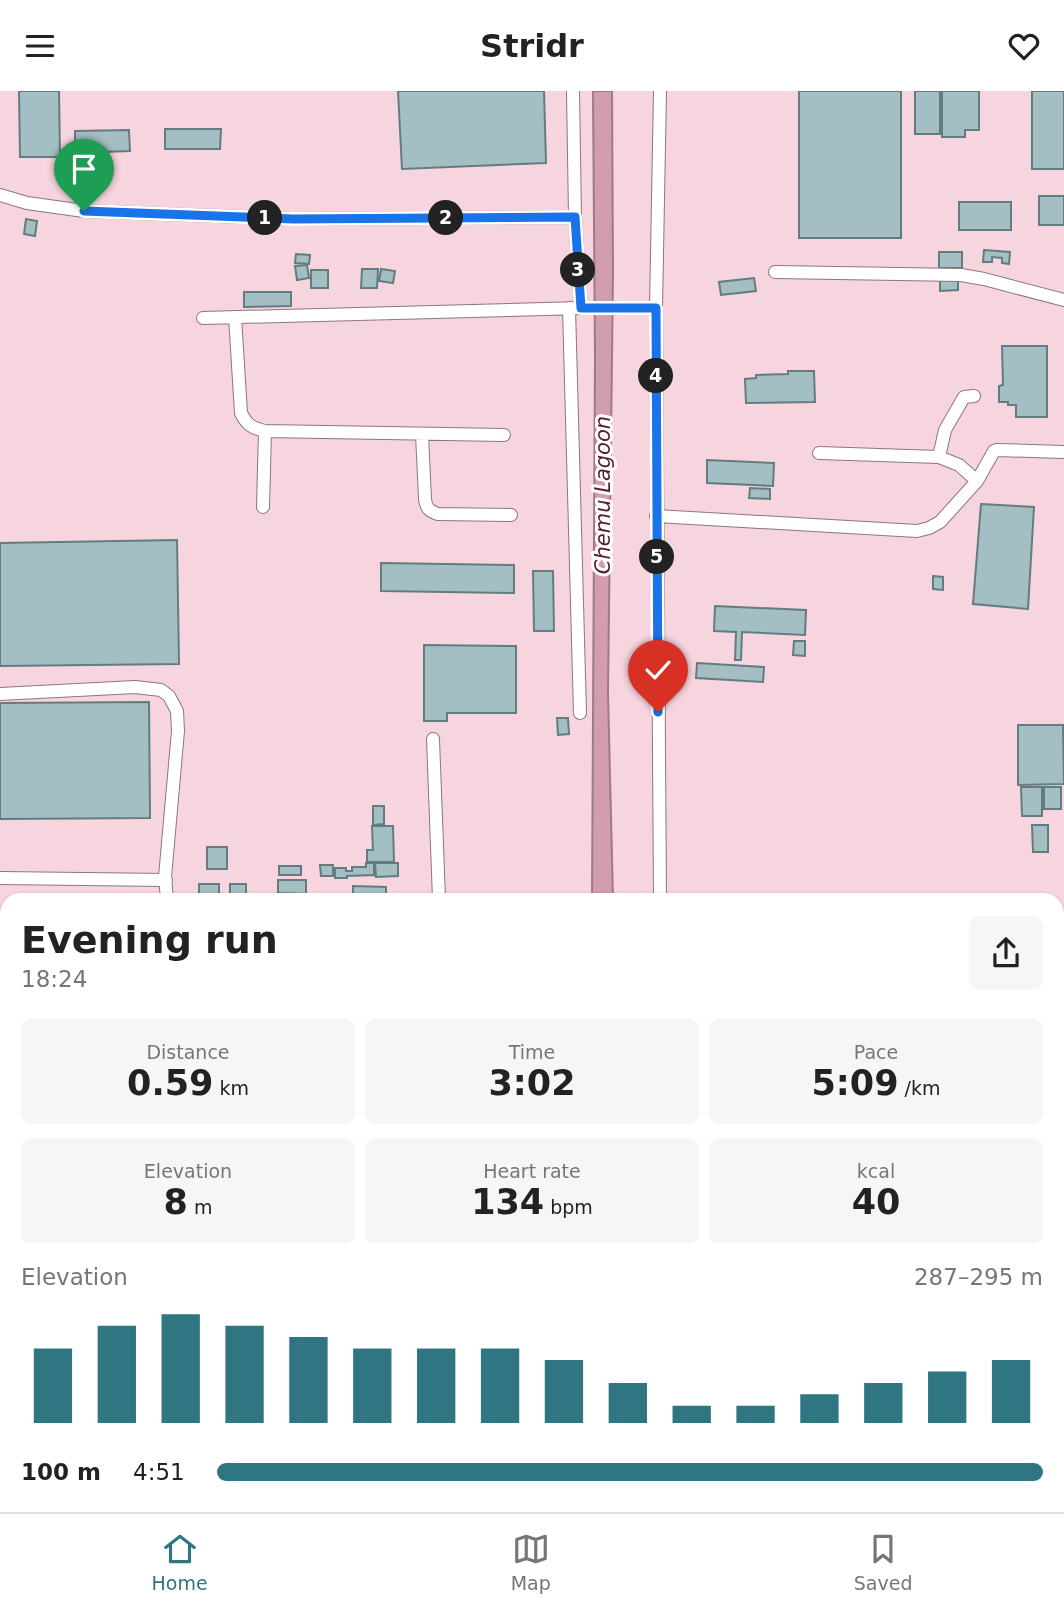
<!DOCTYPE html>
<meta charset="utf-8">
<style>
body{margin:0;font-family:"DejaVu Sans",sans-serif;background:#f6f6f6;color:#222;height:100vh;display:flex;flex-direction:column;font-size:26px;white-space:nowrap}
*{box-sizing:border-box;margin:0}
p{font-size:23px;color:#767676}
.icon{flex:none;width:38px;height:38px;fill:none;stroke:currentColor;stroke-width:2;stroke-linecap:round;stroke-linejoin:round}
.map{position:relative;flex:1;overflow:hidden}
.drawer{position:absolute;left:0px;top:802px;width:1064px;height:620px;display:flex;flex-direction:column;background:#fff;border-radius:21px 21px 0 0;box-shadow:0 2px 5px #0004}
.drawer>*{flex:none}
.pin{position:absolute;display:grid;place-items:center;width:60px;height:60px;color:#fff;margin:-72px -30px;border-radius:50% 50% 50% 0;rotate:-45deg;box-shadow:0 0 7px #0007}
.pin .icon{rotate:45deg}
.km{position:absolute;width:35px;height:35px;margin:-18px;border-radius:50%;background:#222;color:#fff;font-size:19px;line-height:35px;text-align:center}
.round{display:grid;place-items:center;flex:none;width:74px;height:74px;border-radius:10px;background:#f6f6f6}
.summary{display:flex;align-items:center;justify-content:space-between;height:119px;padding:0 21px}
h1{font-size:38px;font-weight:600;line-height:52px}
.stats{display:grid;grid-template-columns:repeat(3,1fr);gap:10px;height:119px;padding:7px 21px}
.stats div{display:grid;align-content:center;border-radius:10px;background:#f6f6f6;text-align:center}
.stats b{font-size:35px;font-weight:600}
.stats small{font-size:19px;font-weight:400}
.stats p{font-size:19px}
.chart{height:196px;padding:14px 21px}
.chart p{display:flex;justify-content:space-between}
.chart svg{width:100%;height:126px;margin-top:7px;stroke:#2f7682;stroke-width:6}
ul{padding:0 21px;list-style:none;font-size:23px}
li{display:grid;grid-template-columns:112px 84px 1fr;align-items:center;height:52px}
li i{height:18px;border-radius:9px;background:#2f7682}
header{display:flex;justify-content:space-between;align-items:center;height:91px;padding:0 21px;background:#fff;font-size:32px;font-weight:600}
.tab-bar{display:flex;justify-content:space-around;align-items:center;height:98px;border-top:2px solid #e0e0e0;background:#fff;font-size:19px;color:#767676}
.tab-bar a{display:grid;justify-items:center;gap:4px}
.tab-bar .active{color:#2f7682}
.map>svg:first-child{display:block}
</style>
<header><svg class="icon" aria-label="menu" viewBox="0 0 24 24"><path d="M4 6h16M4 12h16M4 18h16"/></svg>Stridr<svg class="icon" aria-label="heart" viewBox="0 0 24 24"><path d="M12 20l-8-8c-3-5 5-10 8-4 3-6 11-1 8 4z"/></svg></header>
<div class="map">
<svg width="1064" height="1421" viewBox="0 0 1064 1421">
<rect width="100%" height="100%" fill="#fce3e9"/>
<!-- built -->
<path fill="#f7d5de" d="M0 0H593L595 266 592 808H7V1414H1057V865H1064V1421H0Z
M612 0H1064V832H1057V808H613L608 602 613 180Z"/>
<!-- water -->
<path fill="#d09eac" stroke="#9f7a84" stroke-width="2" d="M593 0H612L613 180 608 602 613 808H592L595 266Z"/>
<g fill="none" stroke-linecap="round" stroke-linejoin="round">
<!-- river -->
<path stroke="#d09eac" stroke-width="21" d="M601 1421V1414"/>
</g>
<!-- building -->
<path fill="#a4bfc4" stroke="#637c80" stroke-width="2" d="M19 0H59L60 66H20Z
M398 0H544L546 72 402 78Z
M799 0H901V147H799Z
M915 0H940V43H915Z
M942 0H979V39H965V46H942Z
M1032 0H1064V78H1032Z
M165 38H221L220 58H165Z
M129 39 130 60 75 62V40Z
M1039 105H1064V134H1039Z
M959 111H1011V139H959Z
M26 128 37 130 35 145 24 143Z
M984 159 1010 161 1009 173 1002 172V167L992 166V171H983Z
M939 161H962V177H939Z
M296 163 310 164 309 173 295 172Z
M307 174 309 187 297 189 295 175Z
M362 178H378L377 197H361Z
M381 178 395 180 393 192 379 190Z
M311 179H328V197H311Z
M754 187 756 200 721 204 719 191Z
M958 188V199L940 200V189Z
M244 201H291V215L244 216Z
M1002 255H1047V326H1016V314H1008V311H999V295L1003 294Z
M788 280H814L815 311 746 312 745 288 756 287V284L788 283Z
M707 369 774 372 773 395 707 392Z
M750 397 770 398V408L749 407Z
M981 413 1034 416 1028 518 973 513Z
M177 449 179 573 0 575V452Z
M381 472 514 474V502L381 500Z
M533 480H553L554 540H534Z
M933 485 943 486V499L933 498Z
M715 515 806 519 805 544 742 541 741 569H735L736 541 714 540Z
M794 550H805V565L793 564Z
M424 554 516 555V622H447V630H424Z
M697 572 764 576 763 591 696 587Z
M149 611 150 727 0 728V612Z
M557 627H568L569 643 558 644Z
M1018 634H1063L1064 693 1018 694Z
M1021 696H1042V725H1022Z
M1044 696H1061V718H1044Z
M373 715H384V733L373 734Z
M1032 734H1048V761H1033Z
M372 735H393L394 771H367V759H373Z
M207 756H227V778H207Z
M366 772H374V784L347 785V787H335V777H346V780H352V776H366Z
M375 772H398V785L376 786Z
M320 774H333V785H321Z
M279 775H301V784H279Z
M278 789H306V803L278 802Z
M199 793H219V808H199Z
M230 793H246V804H230Z
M353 795 386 796V806L353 804Z
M0 1011H4L5 1072H0Z
M1057 1078H1064V1130H1057Z
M0 1113H4V1159H0Z
M1057 1164H1064V1217H1057Z
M7 1219V1264H0V1220Z
M164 1414H195V1421H164Z
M726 1414H838V1421H726Z
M866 1414H907V1421H866Z"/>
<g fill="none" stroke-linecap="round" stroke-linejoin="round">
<!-- minor casing -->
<g stroke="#8d767c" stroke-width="14">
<path id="minor" d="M573 0 575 126 581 217H656
M0 104 27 112 84 120 293 128 575 126
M775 181 961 184 984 188 1064 209
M569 217 580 622
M235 226 241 322C247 334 252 337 265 340L504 344
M203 227 581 217
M422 343 425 408C426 417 429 420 438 423L511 424
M819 362 939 366 959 374 977 390
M939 366 945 339 964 306 974 305
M263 416 265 340
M656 425 917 440 929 437 940 431 977 390 994 360 997 359 1064 361
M0 603 135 596 161 599 169 605 177 620 178 640 165 786 167 808
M433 648 439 808
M0 787 166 789
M660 808 656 217 660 0
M0 884H7
M0 924H7
M1057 1148 1064 1149
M0 1170 7 1169
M1057 1227H1064
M0 1295H7
M230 1414 231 1421
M483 1414V1421
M709 1414V1421
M862 1414V1421
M655 1421V1414"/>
</g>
<!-- major casing -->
<g stroke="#fff" stroke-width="18">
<path id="major" d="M0 841H7
M1057 848H1064"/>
</g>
<!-- minor -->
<use href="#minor" stroke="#fff" stroke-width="12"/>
<!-- major -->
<use href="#major" stroke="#fadde4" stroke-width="16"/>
</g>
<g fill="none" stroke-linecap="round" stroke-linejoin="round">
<!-- route casing -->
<g stroke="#fff" stroke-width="14">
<path id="route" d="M84 120 293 128 575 126 581 217H656L658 621"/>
</g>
<!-- route -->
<use href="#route" stroke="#1a73e8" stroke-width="9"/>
</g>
<g text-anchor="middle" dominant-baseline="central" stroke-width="6" stroke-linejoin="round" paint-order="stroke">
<!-- water labels -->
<g font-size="21" font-style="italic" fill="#561b31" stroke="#fff">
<text transform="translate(603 404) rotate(-90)">Chemu Lagoon</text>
</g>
</g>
</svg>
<div class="pin" style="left:84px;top:120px;background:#1e9e55"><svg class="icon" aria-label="arrive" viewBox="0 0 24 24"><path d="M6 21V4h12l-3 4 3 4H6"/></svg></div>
<div class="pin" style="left:658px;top:621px;background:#d93025"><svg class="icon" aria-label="check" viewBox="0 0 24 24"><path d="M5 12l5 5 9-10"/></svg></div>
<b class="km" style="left:265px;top:127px">1</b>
<b class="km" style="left:446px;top:127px">2</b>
<b class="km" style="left:578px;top:179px">3</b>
<b class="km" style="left:656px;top:285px">4</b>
<b class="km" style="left:657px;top:466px">5</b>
<section class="drawer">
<div class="summary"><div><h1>Evening run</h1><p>18:24</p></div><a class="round"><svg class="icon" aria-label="share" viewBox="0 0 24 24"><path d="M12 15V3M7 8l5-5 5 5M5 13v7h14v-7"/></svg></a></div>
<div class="stats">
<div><p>Distance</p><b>0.59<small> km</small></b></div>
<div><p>Time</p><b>3:02</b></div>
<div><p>Pace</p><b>5:09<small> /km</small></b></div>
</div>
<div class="stats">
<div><p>Elevation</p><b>8<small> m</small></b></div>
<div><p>Heart rate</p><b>134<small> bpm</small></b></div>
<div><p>kcal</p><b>40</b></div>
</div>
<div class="chart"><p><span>Elevation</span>287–295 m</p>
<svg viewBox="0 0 160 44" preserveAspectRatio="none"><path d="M5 44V18M15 44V10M25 44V6M35 44V10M45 44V14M55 44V18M65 44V18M75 44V18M85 44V22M95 44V30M105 44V38M115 44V38M125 44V34M135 44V30M145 44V26M155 44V22"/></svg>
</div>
<ul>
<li><b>100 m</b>4:51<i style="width:100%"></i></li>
</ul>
</section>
</div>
<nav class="tab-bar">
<a class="active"><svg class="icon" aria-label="home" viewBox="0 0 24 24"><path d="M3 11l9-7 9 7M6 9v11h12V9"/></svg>Home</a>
<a><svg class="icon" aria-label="map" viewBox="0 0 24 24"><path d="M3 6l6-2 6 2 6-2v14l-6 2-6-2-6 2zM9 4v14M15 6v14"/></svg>Map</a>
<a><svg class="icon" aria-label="saved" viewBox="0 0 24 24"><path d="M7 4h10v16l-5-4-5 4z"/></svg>Saved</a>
</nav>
